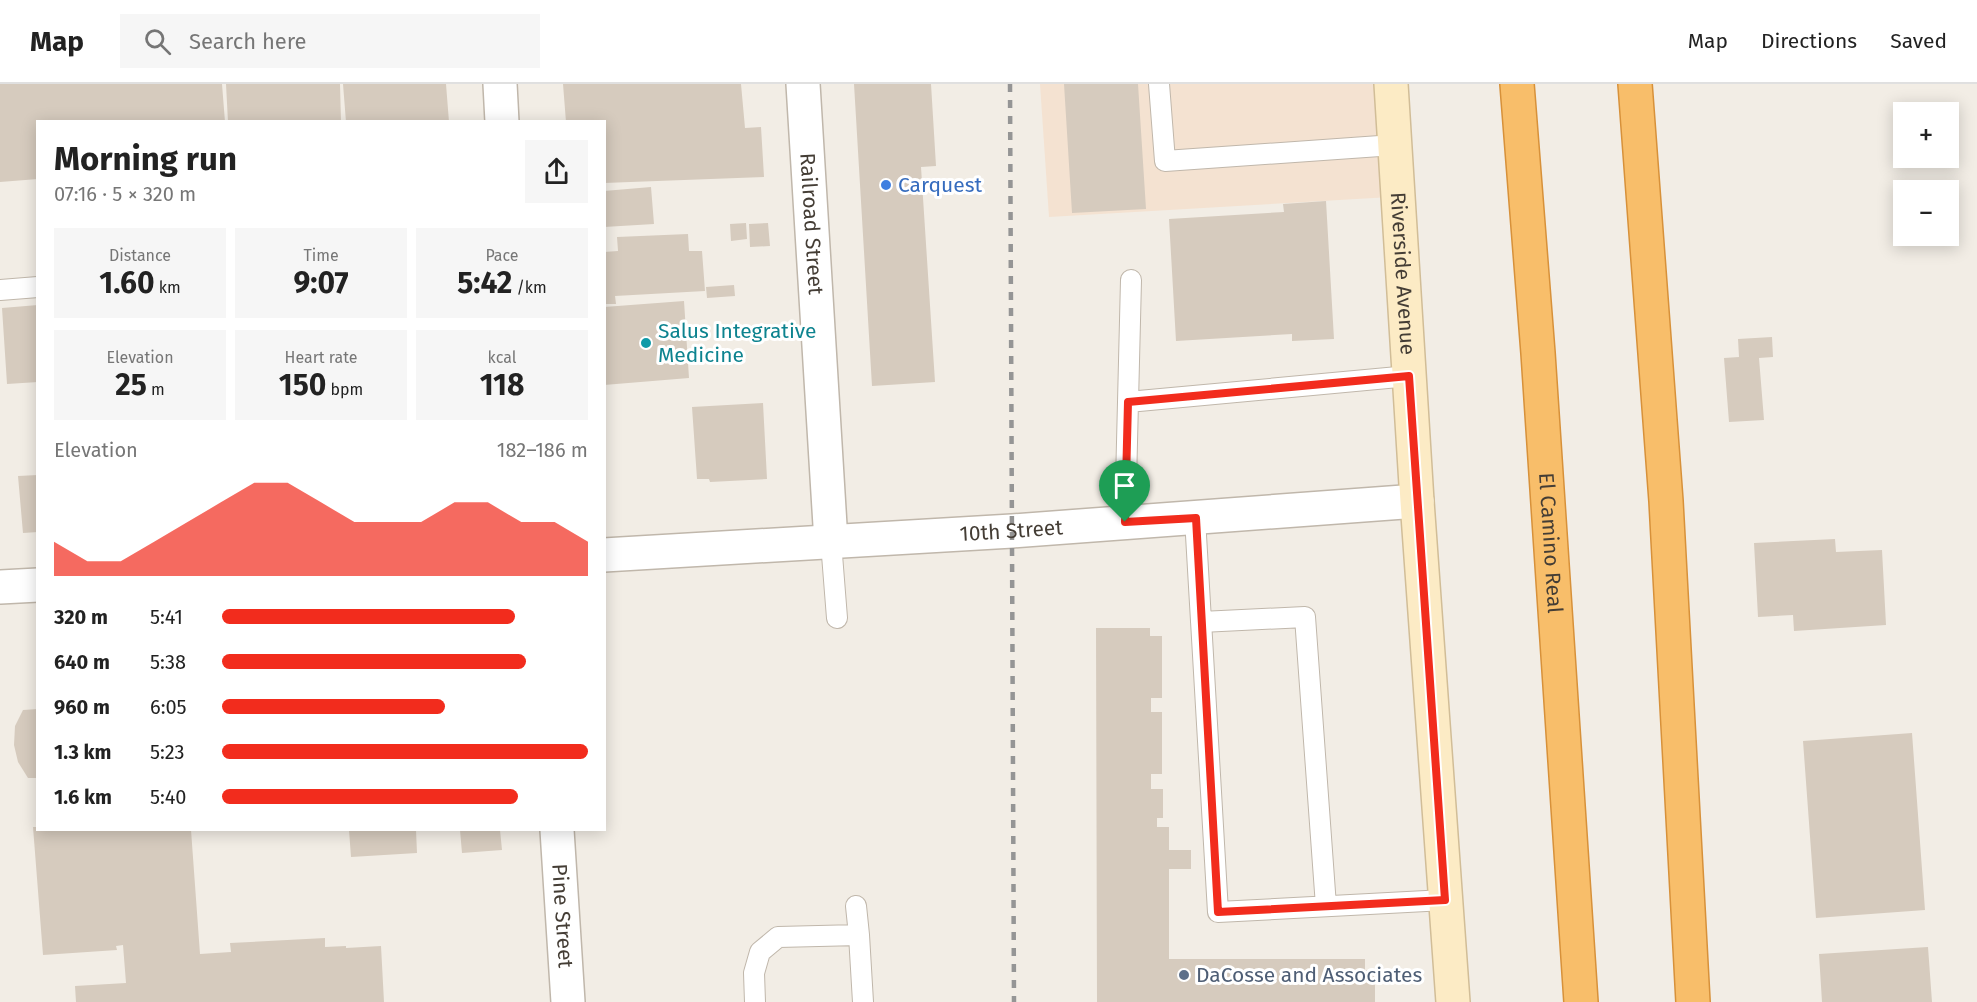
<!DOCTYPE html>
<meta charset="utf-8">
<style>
body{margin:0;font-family:"Fira Sans",sans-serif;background:#f6f6f6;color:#222;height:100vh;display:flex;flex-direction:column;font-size:22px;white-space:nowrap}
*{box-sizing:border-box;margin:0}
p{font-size:20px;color:#767676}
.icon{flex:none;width:33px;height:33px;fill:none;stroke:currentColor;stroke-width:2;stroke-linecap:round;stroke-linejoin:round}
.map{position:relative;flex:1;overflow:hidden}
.panel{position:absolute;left:36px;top:36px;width:570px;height:711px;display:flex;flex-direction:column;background:#fff;border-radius:0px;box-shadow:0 3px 15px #0003}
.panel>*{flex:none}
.buttons{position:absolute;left:1893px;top:18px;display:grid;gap:12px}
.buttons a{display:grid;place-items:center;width:66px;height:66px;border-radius:0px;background:#fff;box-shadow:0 3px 15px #0003;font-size:30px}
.pin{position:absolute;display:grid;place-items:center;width:51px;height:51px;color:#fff;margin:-62px -26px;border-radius:50% 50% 50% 0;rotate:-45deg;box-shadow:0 0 6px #0007}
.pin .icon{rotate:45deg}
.round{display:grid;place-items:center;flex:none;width:63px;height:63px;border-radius:0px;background:#f6f6f6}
.summary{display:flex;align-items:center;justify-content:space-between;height:102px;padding:0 18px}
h1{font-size:33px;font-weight:700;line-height:45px}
.stats{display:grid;grid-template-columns:repeat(3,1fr);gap:9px;height:102px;padding:6px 18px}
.stats div{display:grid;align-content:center;border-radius:0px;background:#f6f6f6;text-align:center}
.stats b{font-size:30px;font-weight:700}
.stats small{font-size:16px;font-weight:400}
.stats p{font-size:16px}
.chart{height:168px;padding:12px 18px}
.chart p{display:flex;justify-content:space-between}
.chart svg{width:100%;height:108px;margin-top:6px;fill:#f22c1d;opacity:.7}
ul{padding:0 18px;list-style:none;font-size:20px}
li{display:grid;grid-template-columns:96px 72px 1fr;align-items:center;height:45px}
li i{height:15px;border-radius:8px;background:#f22c1d}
header{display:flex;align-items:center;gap:36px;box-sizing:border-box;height:84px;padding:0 30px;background:#fff;border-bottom:2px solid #e0e0e0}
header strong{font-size:28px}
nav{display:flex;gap:33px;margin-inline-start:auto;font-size:21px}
.search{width:420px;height:54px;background:#f6f6f6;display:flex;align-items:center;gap:15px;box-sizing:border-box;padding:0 21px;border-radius:0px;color:#767676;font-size:22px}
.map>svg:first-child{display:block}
</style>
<header>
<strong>Map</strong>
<div class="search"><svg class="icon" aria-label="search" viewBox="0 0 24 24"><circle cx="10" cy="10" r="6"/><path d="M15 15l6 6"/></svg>Search here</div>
<nav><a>Map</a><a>Directions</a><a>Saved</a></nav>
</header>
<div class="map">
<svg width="1977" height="918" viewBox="0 0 1977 918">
<rect width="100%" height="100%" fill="#f2ede5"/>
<!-- commercial -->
<path fill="#f4e2d1" d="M1040 0H1385L1391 113 1049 133Z"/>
<!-- building -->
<path fill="#d6cbbe" d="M0 0H222L225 38H38V95L0 98Z
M226 0H340L341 38H228Z
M343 0H446L449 38H346Z
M563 0H741L745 44 761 43 764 93 604 99V38H566Z
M854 0H931L936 82 921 83 935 298 872 302Z
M1064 0H1138L1146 125 1072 129Z
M651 103 654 140 604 143V107Z
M1326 117 1334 255 1292 257V250L1176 257 1169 135 1284 128 1283 120Z
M746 139 747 155 731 157 730 140Z
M768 139 770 162 750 163 749 140Z
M688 150 689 167H702L705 207 615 212 616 220H604V168L618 167 617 153Z
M734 201 735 212 707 214 706 203Z
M684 217 689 294 604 301V223Z
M38 221V298L7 300 2 224Z
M1772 253 1773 273 1759 274 1764 336 1729 338 1724 274 1739 273 1738 255Z
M763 319 767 395 710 398 709 395H697L692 323Z
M38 391V448L23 449 18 392Z
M1835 455 1836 468 1882 466 1886 541 1794 547 1793 531 1758 533 1754 459Z
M1096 544H1150V552H1162V614H1151V628H1162V690H1151V705H1163V734H1157V743H1169V766H1191V785H1169V875H1365V886H1375V918H1097Z
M38 625V694H28L18 678 14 661 15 642 23 626Z
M1912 649 1925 826 1816 834 1803 657Z
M33 743H38V746H191L200 870 231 868 230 859 325 854V863L346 862V864L381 862 384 918H76L75 902 126 899 123 861 116 862 117 866 43 871Z
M349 746H416L417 769 351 773Z
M460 746H500L502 766 462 769Z
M1928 863 1932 918H1822L1819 870Z"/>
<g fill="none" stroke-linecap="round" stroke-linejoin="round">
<!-- service casing -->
<g stroke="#c0b7ab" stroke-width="22">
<path id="service" d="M1159 0 1165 77 1394 61
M0 206 38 203
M1128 318 1131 196
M1195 434 1218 828 1445 816
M1125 439 1128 318 1409 292
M831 458 837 534
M1201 538 1305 533 1326 822
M856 822 859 851
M755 918 754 889 760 868 778 853 859 851 863 918"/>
</g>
<!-- minor casing -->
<g stroke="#c0b7ab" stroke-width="36">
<g id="minor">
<path id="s1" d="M803 0 831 458"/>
</g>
</g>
<!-- tertiary casing -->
<g stroke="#c0b7ab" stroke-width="36">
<g id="tertiary">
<path d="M500 0 502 38"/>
<path id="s2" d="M604 471 1012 447 1417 417"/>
<path d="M0 503 38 501"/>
<path id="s3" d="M557 746 568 918"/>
</g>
</g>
<!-- secondary casing -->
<g stroke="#d1bd97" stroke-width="36">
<g id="secondary">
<path id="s4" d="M1391 0 1417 417 1453 918"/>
</g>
</g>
<!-- motorway casing -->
<g stroke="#d7913a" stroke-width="36">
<g id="motorway">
<path id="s5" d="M1517 0 1538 269 1581 918"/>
<path d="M1635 0 1666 417 1693 918"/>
</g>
</g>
<!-- service -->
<use href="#service" stroke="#fff" stroke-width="20"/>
<!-- minor -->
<use href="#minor" stroke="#fff" stroke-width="33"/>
<!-- tertiary -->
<use href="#tertiary" stroke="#fff" stroke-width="33"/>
<!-- secondary -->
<use href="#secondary" stroke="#fcebc5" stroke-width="33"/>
<!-- motorway -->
<use href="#motorway" stroke="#f8be6a" stroke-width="33"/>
<!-- rail -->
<path stroke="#959595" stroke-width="4.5" stroke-dasharray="8 8" stroke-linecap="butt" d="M1010 0 1014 918"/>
</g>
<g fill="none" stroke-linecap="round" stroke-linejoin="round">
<!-- route casing -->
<g stroke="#fff" stroke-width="12">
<path id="route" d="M1409 292 1445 816 1218 828 1196 434 1125 438 1128 318Z"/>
</g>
<!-- route -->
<use href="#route" stroke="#f22c1d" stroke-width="8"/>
</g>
<!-- markers -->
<circle fill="#3f7fe0" stroke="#fff" stroke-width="2" cx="886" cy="101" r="6"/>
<circle fill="#0f9aa8" stroke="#fff" stroke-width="2" cx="646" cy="259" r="6"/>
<circle fill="#5c6f8a" stroke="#fff" stroke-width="2" cx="1184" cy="891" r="6"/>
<g text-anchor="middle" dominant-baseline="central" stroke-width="6" stroke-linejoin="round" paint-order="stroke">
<!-- shop labels -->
<g font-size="21" fill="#366cbe" stroke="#fff" text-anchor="start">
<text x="898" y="101">Carquest</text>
</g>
<!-- street labels -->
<g font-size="21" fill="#443d35" stroke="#fff">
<text stroke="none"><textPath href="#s1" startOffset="140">Railroad Street</textPath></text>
<text stroke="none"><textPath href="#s4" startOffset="190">Riverside Avenue</textPath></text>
<text stroke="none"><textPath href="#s2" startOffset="408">10th Street</textPath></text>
<text stroke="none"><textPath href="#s5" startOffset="460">El Camino Real</textPath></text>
<text stroke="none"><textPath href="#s3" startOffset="86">Pine Street</textPath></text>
</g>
<!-- culture labels -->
<g font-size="21" fill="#0d838f" stroke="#fff" text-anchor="start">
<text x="658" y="247">Salus Integrative<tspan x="658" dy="24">Medicine</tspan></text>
</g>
<!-- service labels -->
<g font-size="21" fill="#4e5e75" stroke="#fff" text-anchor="start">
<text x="1196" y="891">DaCosse and Associates</text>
</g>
</g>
</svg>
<div class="buttons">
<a>+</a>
<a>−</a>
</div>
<div class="pin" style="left:1125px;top:438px;background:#1e9e55"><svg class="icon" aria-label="arrive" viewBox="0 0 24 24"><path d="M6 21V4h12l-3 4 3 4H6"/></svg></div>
<section class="panel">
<div class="summary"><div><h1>Morning run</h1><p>07:16 · 5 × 320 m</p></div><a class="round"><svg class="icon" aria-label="share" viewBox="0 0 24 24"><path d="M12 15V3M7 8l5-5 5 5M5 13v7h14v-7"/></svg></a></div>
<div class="stats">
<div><p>Distance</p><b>1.60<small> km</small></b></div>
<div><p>Time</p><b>9:07</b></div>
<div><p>Pace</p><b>5:42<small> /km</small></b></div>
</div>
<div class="stats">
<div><p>Elevation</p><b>25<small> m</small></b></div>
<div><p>Heart rate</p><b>150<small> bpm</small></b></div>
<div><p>kcal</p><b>118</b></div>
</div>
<div class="chart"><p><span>Elevation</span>182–186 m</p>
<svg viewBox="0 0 160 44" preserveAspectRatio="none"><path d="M0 44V30L10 38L20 38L30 30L40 22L50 14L60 6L70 6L80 14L90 22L100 22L110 22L120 14L130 14L140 22L150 22L160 30V44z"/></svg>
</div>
<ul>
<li><b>320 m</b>5:41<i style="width:80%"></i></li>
<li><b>640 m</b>5:38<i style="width:83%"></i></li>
<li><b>960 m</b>6:05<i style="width:61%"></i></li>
<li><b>1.3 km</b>5:23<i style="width:100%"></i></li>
<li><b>1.6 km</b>5:40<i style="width:81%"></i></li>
</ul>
</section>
</div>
